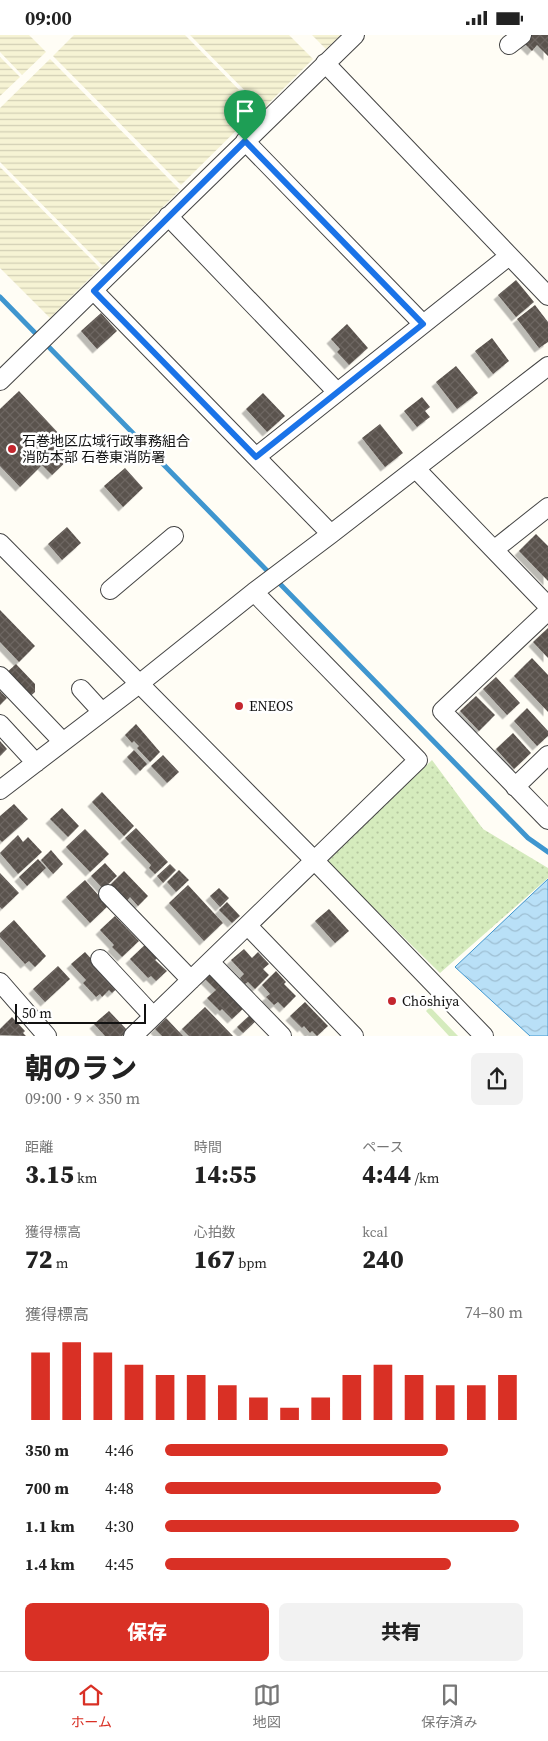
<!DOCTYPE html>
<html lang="ja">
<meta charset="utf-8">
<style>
body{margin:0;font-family:"Source Serif 4","Noto Sans JP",serif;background:#f2f2f2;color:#222;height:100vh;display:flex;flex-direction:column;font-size:19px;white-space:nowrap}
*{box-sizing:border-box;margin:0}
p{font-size:16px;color:#767676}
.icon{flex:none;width:28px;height:28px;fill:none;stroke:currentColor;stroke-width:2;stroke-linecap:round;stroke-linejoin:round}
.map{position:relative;height:1001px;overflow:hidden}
.details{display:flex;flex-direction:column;background:#fff;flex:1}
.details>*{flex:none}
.scale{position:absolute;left:15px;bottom:12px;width:131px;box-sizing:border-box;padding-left:5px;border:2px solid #111;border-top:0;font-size:14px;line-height:18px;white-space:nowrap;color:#111;-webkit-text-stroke:4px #fff;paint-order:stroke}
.pin{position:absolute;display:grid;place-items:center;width:42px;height:42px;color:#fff;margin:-51px -21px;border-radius:50% 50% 50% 0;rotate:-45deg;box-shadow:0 0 5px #0007}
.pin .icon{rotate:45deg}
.round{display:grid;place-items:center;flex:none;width:52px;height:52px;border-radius:8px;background:#f2f2f2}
.summary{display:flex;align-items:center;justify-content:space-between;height:85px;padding:0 25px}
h1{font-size:28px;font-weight:800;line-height:38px}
.stats{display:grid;grid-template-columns:repeat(3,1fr);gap:8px;height:85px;padding:5px 25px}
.stats div{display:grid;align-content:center}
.stats b{font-size:25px;font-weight:800}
.stats small{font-size:14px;font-weight:400}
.stats p{font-size:14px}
.chart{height:140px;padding:10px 25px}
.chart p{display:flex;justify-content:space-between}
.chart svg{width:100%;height:90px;margin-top:5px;stroke:#d93025;stroke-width:6}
.primary-button{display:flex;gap:10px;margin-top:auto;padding:10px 25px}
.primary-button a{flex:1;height:58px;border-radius:8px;background:#d93025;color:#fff;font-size:20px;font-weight:800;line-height:58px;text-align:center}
.primary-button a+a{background:#f2f2f2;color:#222}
ul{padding:0 25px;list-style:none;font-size:16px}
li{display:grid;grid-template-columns:80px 60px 1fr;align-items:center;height:38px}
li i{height:12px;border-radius:6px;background:#d93025}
.status{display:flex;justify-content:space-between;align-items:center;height:35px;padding:0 25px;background:#fff;direction:ltr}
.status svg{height:14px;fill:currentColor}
.dock{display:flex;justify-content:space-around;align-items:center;height:70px;border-top:1px solid #e0e0e0;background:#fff;font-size:14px;color:#767676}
.dock a{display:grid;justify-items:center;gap:2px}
.dock .current{color:#d93025}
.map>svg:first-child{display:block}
</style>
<div class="status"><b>09:00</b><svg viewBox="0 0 49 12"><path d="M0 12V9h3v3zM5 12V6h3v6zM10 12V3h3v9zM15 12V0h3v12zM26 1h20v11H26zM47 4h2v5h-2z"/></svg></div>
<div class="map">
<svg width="548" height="1001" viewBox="0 0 548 1001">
<defs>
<pattern id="farmland-rules" width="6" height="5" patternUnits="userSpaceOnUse" patternTransform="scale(1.25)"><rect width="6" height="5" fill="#f6f3d4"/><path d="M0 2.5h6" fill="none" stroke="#d2cfb5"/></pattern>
<pattern id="park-dots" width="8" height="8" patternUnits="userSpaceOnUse" patternTransform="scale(1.25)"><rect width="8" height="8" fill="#d5ebbd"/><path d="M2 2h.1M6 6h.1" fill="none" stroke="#b6c8a1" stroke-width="1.8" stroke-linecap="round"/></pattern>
<pattern id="water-waves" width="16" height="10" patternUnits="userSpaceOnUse" patternTransform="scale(1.25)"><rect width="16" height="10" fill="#b9e0f7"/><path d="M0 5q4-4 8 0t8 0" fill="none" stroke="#9ebfd3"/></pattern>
<pattern id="building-cross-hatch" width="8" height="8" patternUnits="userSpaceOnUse" patternTransform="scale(1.25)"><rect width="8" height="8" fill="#5a524d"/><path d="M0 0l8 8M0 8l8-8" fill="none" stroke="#6d6662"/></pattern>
<filter id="shadow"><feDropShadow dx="-4.5" dy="4.5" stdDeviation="0" flood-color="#0004"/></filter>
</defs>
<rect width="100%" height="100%" fill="#fffdf5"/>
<!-- farmland -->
<path fill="url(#farmland-rules)" d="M0 0H29L46 17 22 40 0 17Z
M74 0H185L258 74 181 150 53 21Z
M190 0H289L313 24 263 74Z
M312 0H341L326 14Z
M0 22 20 42 0 61Z
M50 24 180 155 103 231 0 127V73Z
M0 132 100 233 50 283 0 233Z"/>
<!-- grass -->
<path fill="#d5ebbd" d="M430 972 458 1001H449L426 976Z"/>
<!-- park -->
<path fill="url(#park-dots)" d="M432 725 483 794 548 833V843L440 938 327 827Z"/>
<!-- water -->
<path fill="url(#water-waves)" stroke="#3f96cf" d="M548 844V1001H530L455 932Z"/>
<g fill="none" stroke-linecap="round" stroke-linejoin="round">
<!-- stream -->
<path stroke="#3f96cf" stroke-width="5" d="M0 262 528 803 548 817"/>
</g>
<!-- building -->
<path fill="url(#building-cross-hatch)" filter="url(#shadow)" d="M530 0H548V21L537 10 532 16 523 7Z
M516 245 534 267 516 282 498 260Z
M535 270 548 287V307L539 313 517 284Z
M101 278 117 296 97 314 81 296Z
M347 289 368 313 349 330 337 317 340 314 331 304Z
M492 303 509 326 493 339 475 316Z
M456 331 478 358 457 374 436 347Z
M19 356 76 417 52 440 42 430 20 452 0 431V374Z
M263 358 285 381 267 397 246 374Z
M422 362 430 372 425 376 430 382 417 392 404 376Z
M380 389 403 418 385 432 362 403Z
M125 433 143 453 123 472 104 451Z
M67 492 81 508 62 525 48 509Z
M536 499 548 511V546L519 516Z
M0 575 35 611 19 627 0 607Z
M548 593V623L533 607Z
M532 623 548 640V677L514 641Z
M16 629 35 649V657L26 665 3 641Z
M496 642 520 668 507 680 483 654Z
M0 656 7 663 0 670Z
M476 661 495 680 479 696 460 676Z
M527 673 548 696V701L537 711 514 686Z
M136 689 160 717 150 727 137 713 139 711 134 706 132 708 125 700Z
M513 698 531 718 514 734 496 714Z
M0 706 7 714 0 721Z
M134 715 147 729 140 736 127 722Z
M163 720 179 737 167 748 151 731Z
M102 757 134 791 124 801 92 767Z
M14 769 28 784 2 807 0 805V781Z
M62 773 79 791 68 802 50 784Z
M136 793 168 827 155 839 149 833 151 830 125 803Z
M85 794 109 819 90 837 66 812Z
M18 800 23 807 28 802 42 817 18 839 0 818Z
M51 815 63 829 53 839 41 825Z
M38 824 46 833 27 851 19 842Z
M105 828 117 841 103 854 91 841Z
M170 829 176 835 163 848 157 841Z
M179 835 189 845 176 857 167 847Z
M124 836 148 861 138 871 130 862 125 868 109 851Z
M0 838 19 858 2 874 0 872Z
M85 845 108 871 90 888 66 862Z
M188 850 223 888 204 906 169 868Z
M219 853 229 863 220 872 210 861Z
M227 867 240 881 232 888 219 875Z
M329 874 349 896 335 908 315 886Z
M115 881 139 906 122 922 112 912 114 910 100 895Z
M14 885 46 921 35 932 29 926 25 929 0 902V898Z
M148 907 161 920 155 925 167 936 156 946 151 941 148 943 130 924Z
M244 914 252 923 258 917 269 929 263 934 269 940 255 954 248 947 245 949 240 943 244 939 231 925Z
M85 917 118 953 112 958 109 955 102 962 100 959 96 962 83 948 86 945 71 929Z
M58 931 70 944 45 967 33 954Z
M276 936 286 947 284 949 296 961 284 973 278 967 274 970 266 962 270 959 262 950Z
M211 938 245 972 232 984 222 974 220 976 207 963 216 955 205 944Z
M305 967 328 991 317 1001 312 996 310 998 304 991 302 993 290 981Z
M205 972 233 1001H189L182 994Z
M109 976 128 996 122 1001H105L94 989Z
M251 979 257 985 243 998 237 992Z
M12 982 25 996 23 998 26 1001 0 1000V994Z
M166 983 183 1001H162L155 994Z"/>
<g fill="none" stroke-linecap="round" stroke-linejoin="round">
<!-- minor casing -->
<g stroke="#444" stroke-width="20">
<path id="minor" d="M509 10 522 0
M325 28 548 261
M245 106 423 289
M168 181 337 357
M94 256 331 499
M0 346 355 0
M256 422 509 221
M416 434 548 571
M0 508 315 826 484 1001
M495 514 548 472
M110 555 174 501
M548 576 442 676 548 785
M0 641 63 707
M81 654 102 677
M0 689 36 728
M515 752 548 720
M0 755 139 649 254 557 331 499 548 331
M108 859 191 945
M248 891 354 1001
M100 924 153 981
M210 927 282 1001
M0 947 47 1001
M133 1001 418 725 254 557"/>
</g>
<!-- minor -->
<use href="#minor" stroke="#fff" stroke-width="18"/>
</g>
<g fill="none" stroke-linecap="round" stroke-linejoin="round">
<!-- route casing -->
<g stroke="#fff" stroke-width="10">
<path id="route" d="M245 106 423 289 256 422 94 256Z"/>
</g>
<!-- route -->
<use href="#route" stroke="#1a73e8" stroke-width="6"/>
</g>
<!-- markers -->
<g fill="#c4262e" stroke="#fff" stroke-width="2">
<circle cx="12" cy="414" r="5"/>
<circle cx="239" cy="671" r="5"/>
<circle cx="392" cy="966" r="5"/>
</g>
<g text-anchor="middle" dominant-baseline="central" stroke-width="5" stroke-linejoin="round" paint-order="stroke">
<!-- poi labels -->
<g font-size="14" fill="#111" stroke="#fff" text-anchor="start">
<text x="22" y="406">石巻地区広域行政事務組合<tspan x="22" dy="16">消防本部 石巻東消防署</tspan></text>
<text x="249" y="671">ENEOS</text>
<text x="402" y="966">Chōshiya</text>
</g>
</g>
</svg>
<div class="scale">50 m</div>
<div class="pin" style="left:245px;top:106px;background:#1e9e55"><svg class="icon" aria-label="arrive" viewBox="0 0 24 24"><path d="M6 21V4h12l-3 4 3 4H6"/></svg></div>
</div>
<section class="details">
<div class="summary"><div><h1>朝のラン</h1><p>09:00 · 9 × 350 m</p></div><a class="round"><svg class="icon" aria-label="share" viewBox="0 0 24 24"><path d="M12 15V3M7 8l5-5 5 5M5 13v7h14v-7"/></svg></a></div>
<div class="stats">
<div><p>距離</p><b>3.15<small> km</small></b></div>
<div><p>時間</p><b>14:55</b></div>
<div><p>ペース</p><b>4:44<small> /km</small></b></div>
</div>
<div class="stats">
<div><p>獲得標高</p><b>72<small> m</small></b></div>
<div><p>心拍数</p><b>167<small> bpm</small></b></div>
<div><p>kcal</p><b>240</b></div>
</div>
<div class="chart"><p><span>獲得標高</span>74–80 m</p>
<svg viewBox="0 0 160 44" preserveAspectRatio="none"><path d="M5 44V11M15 44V6M25 44V11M35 44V17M45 44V22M55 44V22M65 44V27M75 44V33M85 44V38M95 44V33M105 44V22M115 44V17M125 44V22M135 44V27M145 44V27M155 44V22"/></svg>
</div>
<ul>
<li><b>350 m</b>4:46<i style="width:79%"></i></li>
<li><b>700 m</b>4:48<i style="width:77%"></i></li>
<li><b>1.1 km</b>4:30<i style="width:99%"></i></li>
<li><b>1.4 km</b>4:45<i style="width:80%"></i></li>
</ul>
<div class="primary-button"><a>保存</a><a>共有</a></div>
</section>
<nav class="dock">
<a class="current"><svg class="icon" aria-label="home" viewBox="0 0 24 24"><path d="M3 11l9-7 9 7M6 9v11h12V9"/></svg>ホーム</a>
<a><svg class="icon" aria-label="map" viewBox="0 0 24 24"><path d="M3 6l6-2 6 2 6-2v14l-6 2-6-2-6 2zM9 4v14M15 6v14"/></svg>地図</a>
<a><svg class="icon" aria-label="saved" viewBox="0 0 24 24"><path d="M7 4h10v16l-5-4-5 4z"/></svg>保存済み</a>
</nav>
